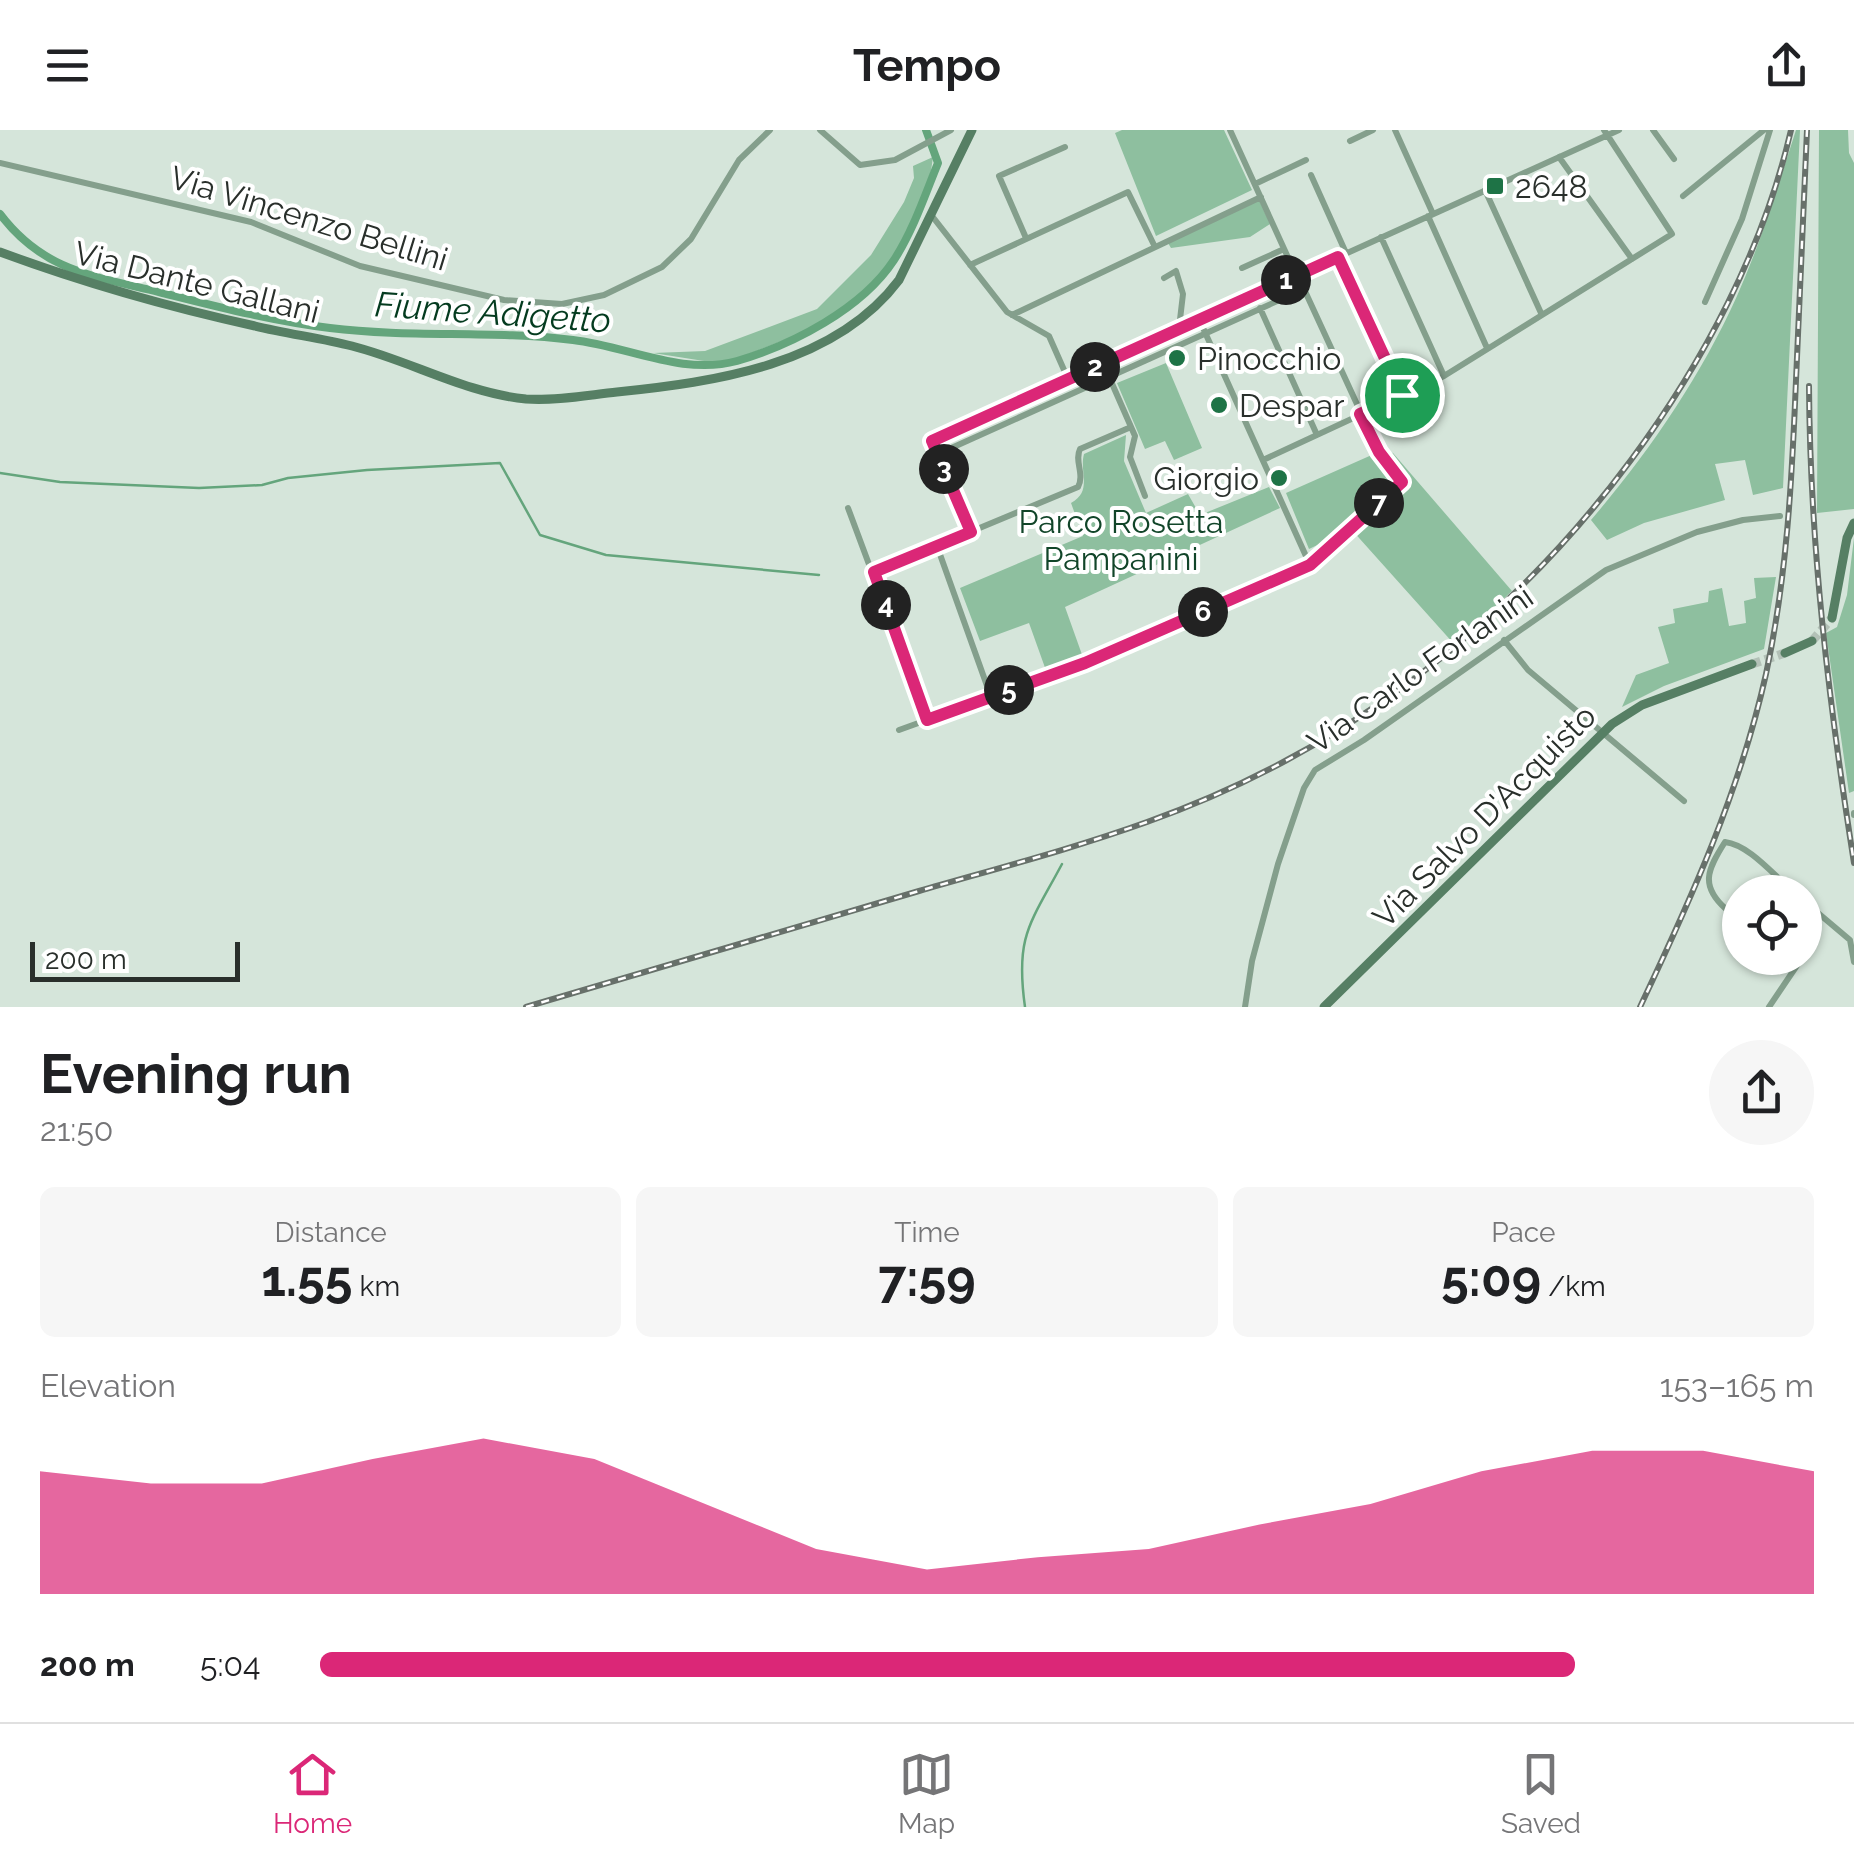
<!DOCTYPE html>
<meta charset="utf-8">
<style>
body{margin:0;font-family:Raleway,sans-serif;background:#f6f6f6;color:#202124;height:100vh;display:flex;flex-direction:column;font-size:38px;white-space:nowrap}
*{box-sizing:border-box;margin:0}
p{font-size:32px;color:#757577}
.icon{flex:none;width:55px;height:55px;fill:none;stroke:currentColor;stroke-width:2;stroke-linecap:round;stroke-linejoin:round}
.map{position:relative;height:877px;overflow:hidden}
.drawer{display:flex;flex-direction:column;background:#fff;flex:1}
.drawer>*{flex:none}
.tools{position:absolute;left:1722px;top:745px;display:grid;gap:20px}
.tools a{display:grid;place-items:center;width:100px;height:100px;border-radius:50%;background:#fff;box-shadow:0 2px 8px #0004;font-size:50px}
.scale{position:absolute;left:30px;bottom:25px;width:210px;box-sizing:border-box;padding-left:10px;border:5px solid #292f2b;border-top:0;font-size:28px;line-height:35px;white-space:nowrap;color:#292f2b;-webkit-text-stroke:8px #fff;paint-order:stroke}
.pin{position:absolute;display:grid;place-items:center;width:85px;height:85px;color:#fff;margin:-42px;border:5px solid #fff;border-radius:50%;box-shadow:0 2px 10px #0007}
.km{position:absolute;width:50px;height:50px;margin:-25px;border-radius:50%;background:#222;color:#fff;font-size:28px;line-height:50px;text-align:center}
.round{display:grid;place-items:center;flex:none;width:105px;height:105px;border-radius:52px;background:#f6f6f6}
.overview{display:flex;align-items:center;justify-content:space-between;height:170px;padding:0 40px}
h1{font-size:55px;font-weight:700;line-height:75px}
.figures{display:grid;grid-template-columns:repeat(3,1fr);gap:15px;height:170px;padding:10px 40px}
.figures div{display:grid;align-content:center;border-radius:15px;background:#f6f6f6;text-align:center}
.figures b{font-size:50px;font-weight:700}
.figures small{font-size:28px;font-weight:400}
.figures p{font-size:28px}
.chart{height:280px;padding:20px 40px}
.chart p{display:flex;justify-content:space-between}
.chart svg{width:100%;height:180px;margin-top:10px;fill:#db2777;opacity:.7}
ul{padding:0 40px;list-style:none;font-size:32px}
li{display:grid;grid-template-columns:160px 120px 1fr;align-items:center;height:75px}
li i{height:25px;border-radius:12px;background:#db2777}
header{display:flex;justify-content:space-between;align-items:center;height:130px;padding:0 40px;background:#fff;font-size:45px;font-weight:700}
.tab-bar{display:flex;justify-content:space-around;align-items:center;height:140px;border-top:2px solid #e0e0e0;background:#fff;font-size:28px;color:#757577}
.tab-bar a{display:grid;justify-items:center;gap:5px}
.tab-bar .current{color:#db2777}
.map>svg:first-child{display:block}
</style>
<header><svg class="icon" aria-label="menu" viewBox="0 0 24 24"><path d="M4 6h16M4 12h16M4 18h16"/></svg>Tempo<svg class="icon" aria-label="share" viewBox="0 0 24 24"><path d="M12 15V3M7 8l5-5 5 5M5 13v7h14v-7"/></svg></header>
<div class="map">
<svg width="1854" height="877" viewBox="0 0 1854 877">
<rect width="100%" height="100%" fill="#d5e5da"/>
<!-- green -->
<path fill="#8ebf9f" d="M1122 0H1224L1252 60 1156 106 1115 3Z
M1796 0H1800L1783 358 1753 365 1745 330 1715 334 1725 370 1644 393 1607 410 1591 390C1649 322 1700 248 1737 166 1761 112 1778 56 1796 0Z
M1819 0H1848L1849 23 1854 33V379L1817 383Z
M933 27 931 41 908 104 889 135 852 178 820 196 723 234 653 223 705 221 817 179 871 125 904 72 914 48 913 36Z
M1259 70 1270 94 1250 107 1171 118 1168 113Z
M1166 233 1202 318 1174 330 1165 311 1145 319 1117 253Z
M1126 305 1124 331 1146 383 1188 364 1200 385 1269 357 1280 378 1065 477 1085 533 1048 546 1029 493 980 511 960 458 1083 406 1071 373C1093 361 1079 342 1084 324Z
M1383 320 1393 323 1512 461 1454 514 1351 399 1309 419 1286 363Z
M1854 408V661L1849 663 1826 503 1837 497 1847 465Z
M1776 447 1764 519 1664 556 1622 577 1636 545 1669 533 1658 497 1675 493 1673 479 1708 472 1709 461 1722 458 1729 496 1746 493 1744 471 1756 468 1754 448Z"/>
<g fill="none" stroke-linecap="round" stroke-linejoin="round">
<!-- stream -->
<path stroke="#64a57c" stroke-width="2.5" d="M0 343 60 352 199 358 262 355 288 348 367 340 500 333 540 405 606 425 819 445
M1025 877C1015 806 1030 794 1062 734"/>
<!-- canal -->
<path stroke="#64a57c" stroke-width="8" d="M0 84C43 141 93 146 159 162 215 176 272 191 330 198 410 208 493 200 573 210 627 216 682 246 737 231 792 215 862 179 894 130 913 101 925 65 938 33L926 0"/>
<!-- secondary-tunnel -->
<path stroke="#b3c1b7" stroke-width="9" stroke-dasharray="9 4.5" stroke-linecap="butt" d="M1812 511 1832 488
M1752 534 1785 523"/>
<!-- street -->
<path stroke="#849f8c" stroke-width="6" d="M820 0 860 35 895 30 951 0
M1230 0 1296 145
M1395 0 1433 84
M1653 0 1674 29
M1350 11 1373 0
M1559 27 1632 129
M0 33 251 92 360 136 504 170 562 174 604 165 662 137 691 109 739 30 770 0
M1311 45 1346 123
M1255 54 1306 30
M1485 60 1541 183
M1683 66 1764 0
M932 86 1007 182 1049 206 1068 249
M1428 86 1487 218
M1381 107 1444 246
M1026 108 999 46 1065 17
M1338 127 1402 265
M970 135 1128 62 1154 115
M1242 138 1284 119
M1164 148 1176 141 1183 164 1179 198
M1705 172 1742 89 1770 0
M1260 178 1317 305
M1012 185 1261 67
M1199 189 1310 435
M1103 233 1135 306 1130 327 1145 366
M1263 330 1444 246 1672 104 1604 0
M848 378 927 590
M971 402 932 311 1619 0
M937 416 991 567
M874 442 1078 357C1085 344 1074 331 1080 319L1131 297
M1504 510 1528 540 1684 671
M899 600 1085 533 1310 435 1401 353 1379 322 1304 159 938 324
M1854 683V685
M1805 772 1850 810 1854 832
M1726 779C1700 756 1707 740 1725 712 1750 715 1775 747 1794 762
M1805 802 1814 811 1805 823
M1245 877 1252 831 1278 734 1304 658 1315 640 1364 610 1606 440 1697 402 1743 390 1780 386
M1769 877 1802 828"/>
<!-- secondary -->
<path stroke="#567f64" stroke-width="9" d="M0 122C84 153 168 177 255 196 288 204 321 208 352 216 411 231 465 263 526 269 556 271 588 265 617 262 715 252 835 235 899 150L972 0
M1832 488 1847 408 1854 393
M1785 523 1812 511
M1324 877 1612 594 1642 575 1752 534"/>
<!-- rail casing -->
<g stroke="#67706a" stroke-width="6">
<path id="rail" d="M1809 256C1810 417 1829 574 1854 733
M526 877C657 838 788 800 919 761 995 739 1072 719 1147 692 1342 623 1508 496 1631 330 1703 233 1764 118 1791 0
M1640 877C1691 769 1740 661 1766 544 1787 447 1792 349 1796 250 1800 167 1803 83 1807 0"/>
</g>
<!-- rail -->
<use href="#rail" stroke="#fff" stroke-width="2.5" stroke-dasharray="8" stroke-linecap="butt"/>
</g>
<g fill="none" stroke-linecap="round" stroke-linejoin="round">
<!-- route casing -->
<g stroke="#fff" stroke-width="20">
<path id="route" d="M1338 127 1402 265 1360 284 1379 322 1402 352 1310 435 1085 533 927 590 874 442 971 402 932 311Z"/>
</g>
<!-- route -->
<use href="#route" stroke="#db2777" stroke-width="12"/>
</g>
<!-- markers -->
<g fill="#1e7346" stroke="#fff" stroke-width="4">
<rect x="1485" y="46" width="20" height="20" rx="5"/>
<circle cx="1177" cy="228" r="10"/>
<circle cx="1219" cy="275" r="10"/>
<circle cx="1279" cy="348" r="10"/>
</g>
<g text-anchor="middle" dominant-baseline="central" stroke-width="8" stroke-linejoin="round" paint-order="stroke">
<!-- poi labels -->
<g font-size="32" fill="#292f2b" stroke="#fff" text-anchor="start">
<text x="1515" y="56">2648</text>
<text x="1197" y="228">Pinocchio</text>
<text x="1239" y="275">Despar</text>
<text x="1259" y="348" text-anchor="end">Giorgio</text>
</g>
<!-- street labels -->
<g font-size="32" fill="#292f2b" stroke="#fff">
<text transform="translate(309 88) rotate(17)">Via Vincenzo Bellini</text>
<text transform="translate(197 152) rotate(14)">Via Dante Gallani</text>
<text transform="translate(1420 539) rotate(-35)">Via Carlo Forlanini</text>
<text transform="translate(1484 686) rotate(-45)">Via Salvo D'Acquisto</text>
</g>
<!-- park labels -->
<g font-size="32" fill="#114529" stroke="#fff">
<text x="1121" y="391">Parco Rosetta<tspan x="1121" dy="37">Pampanini</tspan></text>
</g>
<!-- water labels -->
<g font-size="35" font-style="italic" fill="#043b1f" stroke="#fff">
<text transform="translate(493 182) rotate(4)">Fiume Adigetto</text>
</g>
</g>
</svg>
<div class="tools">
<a><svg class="icon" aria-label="locate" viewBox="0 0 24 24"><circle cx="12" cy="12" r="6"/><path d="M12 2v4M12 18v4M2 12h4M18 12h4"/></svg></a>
</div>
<div class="scale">200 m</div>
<div class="pin" style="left:1402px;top:265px;background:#1e9e55"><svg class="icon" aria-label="arrive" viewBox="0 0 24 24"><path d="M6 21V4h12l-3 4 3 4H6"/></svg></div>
<b class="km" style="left:1286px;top:150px">1</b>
<b class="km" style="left:1095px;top:237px">2</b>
<b class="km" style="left:944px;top:339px">3</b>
<b class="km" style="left:886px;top:475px">4</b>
<b class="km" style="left:1009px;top:560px">5</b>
<b class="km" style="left:1203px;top:482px">6</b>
<b class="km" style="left:1379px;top:373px">7</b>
</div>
<section class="drawer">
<div class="overview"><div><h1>Evening run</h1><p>21:50</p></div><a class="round"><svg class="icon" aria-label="share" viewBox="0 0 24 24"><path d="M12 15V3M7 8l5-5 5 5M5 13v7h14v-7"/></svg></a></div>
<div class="figures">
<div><p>Distance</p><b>1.55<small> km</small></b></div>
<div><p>Time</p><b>7:59</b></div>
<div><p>Pace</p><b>5:09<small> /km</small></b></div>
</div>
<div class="chart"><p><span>Elevation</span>153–165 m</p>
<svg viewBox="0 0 160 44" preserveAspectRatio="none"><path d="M0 44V14L10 17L20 17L30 11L40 6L50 11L60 22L70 33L80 38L90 35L100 33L110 27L120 22L130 14L140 9L150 9L160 14V44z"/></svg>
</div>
<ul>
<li><b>200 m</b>5:04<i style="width:84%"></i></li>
</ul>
</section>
<nav class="tab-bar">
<a class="current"><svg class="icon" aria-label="home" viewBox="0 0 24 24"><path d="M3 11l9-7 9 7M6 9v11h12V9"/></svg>Home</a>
<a><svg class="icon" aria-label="map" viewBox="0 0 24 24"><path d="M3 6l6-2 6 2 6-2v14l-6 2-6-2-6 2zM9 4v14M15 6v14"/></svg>Map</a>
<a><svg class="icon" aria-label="saved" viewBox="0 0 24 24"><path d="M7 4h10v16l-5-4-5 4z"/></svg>Saved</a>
</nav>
